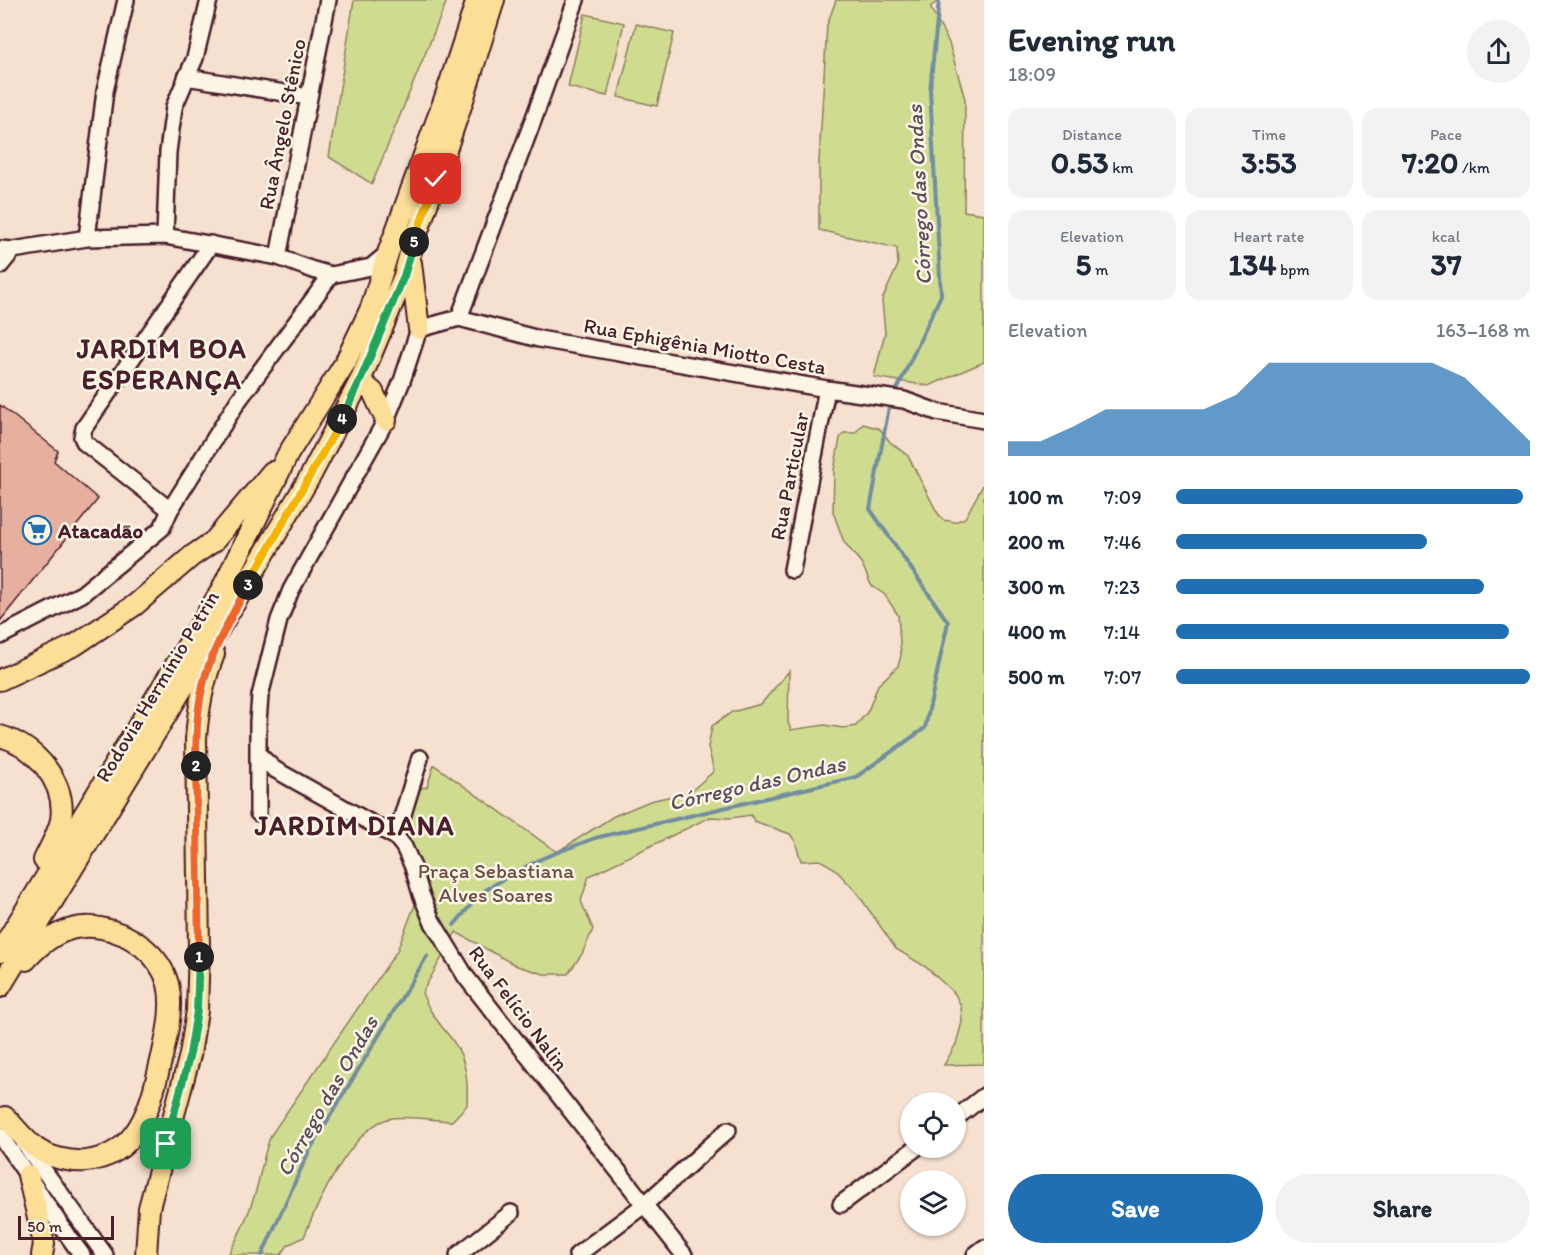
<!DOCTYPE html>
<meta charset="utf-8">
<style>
body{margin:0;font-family:Itim,sans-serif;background:#f2f2f3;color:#1f2937;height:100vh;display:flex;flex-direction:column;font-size:22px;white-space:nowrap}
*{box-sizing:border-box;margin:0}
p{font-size:20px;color:#747a83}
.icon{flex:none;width:33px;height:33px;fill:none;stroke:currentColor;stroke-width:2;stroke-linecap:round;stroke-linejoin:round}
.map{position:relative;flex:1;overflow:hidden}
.drawer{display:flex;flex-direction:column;background:#fff;width:570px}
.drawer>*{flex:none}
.controls{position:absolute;left:900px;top:1092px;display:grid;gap:12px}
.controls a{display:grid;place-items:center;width:66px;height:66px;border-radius:50%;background:#fff;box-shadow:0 2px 4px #0004;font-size:30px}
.scale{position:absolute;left:18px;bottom:15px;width:96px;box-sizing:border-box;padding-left:6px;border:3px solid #4a1f2b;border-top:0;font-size:16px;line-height:21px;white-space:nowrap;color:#4a1f2b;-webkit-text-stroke:4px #fcf5e5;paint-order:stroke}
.pin{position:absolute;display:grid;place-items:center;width:51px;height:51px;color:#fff;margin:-26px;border-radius:12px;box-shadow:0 3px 9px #0006}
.km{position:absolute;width:30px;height:30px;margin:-15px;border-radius:50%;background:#222;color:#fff;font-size:16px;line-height:30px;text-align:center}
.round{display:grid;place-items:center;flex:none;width:63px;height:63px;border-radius:32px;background:#f2f2f3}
.overview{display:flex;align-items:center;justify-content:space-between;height:102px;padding:0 24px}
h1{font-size:33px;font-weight:800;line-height:45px}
.metrics{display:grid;grid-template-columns:repeat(3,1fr);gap:9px;height:102px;padding:6px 24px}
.metrics div{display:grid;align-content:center;border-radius:15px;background:#f2f2f3;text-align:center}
.metrics b{font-size:30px;font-weight:800}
.metrics small{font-size:16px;font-weight:400}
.metrics p{font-size:16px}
.chart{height:168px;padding:12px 24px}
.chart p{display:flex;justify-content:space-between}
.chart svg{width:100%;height:108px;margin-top:6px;fill:#1f6fb2;opacity:.7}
.cta{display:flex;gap:12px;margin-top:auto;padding:12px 24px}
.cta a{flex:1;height:69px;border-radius:36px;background:#1f6fb2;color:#fff;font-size:24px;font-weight:800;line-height:69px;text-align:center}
.cta a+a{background:#f2f2f3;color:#1f2937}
ul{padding:0 24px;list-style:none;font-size:20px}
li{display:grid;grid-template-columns:96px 72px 1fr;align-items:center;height:45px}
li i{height:15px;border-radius:8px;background:#1f6fb2}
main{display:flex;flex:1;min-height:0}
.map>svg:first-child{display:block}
</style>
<main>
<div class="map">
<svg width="984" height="1255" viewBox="0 0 984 1255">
<rect width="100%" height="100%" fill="#f6e0cf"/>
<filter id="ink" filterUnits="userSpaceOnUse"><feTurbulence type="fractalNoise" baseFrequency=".0167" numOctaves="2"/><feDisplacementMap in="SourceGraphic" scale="12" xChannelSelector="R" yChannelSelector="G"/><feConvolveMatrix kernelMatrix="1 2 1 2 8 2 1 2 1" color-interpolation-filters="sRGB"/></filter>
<g filter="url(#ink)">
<!-- green -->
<path fill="#cfdc90" stroke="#8c7e5e" stroke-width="1.5" d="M354 0H445L446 3 372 184 329 157Z
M836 0H940L930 7 949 43 965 99 964 211 984 214V362L929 386 874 377 885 333 882 300 898 265 897 248 819 230V161L827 25Z
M585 14 624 23 607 96 568 87Z
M636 24 674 33 657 106 618 97Z
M863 424 880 429 890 442 908 456 937 512 943 520 955 522 965 518 984 483V1064L944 1065 956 1044 962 1022 961 1006 955 994 926 967 896 949 858 894 834 868 820 860 801 861 795 841 790 834 754 821 751 815 731 818 710 817 589 876 581 901 593 929 582 954 568 974H544L517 966 456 932 422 993C430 1014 440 1024 453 1041 467 1060 468 1083 467 1105L452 1121C433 1120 411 1116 392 1118 354 1123 317 1204 304 1237L288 1245 281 1255H228C239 1236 248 1216 255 1194 261 1174 263 1155 271 1135L397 951 425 879C409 841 400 827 421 788L427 787 434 765 557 852 614 816 650 801 690 792 714 771 708 747 712 726 732 712 761 704 789 671 788 722 791 730 825 725 843 728 856 726 868 711 878 685 898 666 901 656 898 615 885 595 871 585 862 564 844 542 833 512 834 470 840 438 844 433H855Z"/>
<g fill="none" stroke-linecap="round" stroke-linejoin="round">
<!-- stream -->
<path stroke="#728da0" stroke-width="4" d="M895 394 941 295 930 90 939 0
M454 925 481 893 510 875 543 858 595 838 856 777 925 728 948 622 870 509 889 407 892 401
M262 1255 309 1151 427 956"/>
</g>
<!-- building -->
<path fill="#e7af9d" stroke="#4a1f2b" stroke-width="1.5" d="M0 405 58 451 54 461 98 499 0 621Z"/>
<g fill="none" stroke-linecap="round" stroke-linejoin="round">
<!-- minor casing -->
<g stroke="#4a1f2b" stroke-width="20">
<path id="minor" d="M186 77 309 97
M165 236 168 152 174 107 195 58 209 0
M87 238 105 91 126 0
M0 249 13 250 87 238 165 236 278 257 313 270 331 275 371 267 388 253
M278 257 328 0
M0 266 13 250
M459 318 534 118 576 0
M170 510 85 443 82 437 84 428 211 244
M792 570 827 389
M0 636 82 594 162 528 170 510 238 401 331 275
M258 754 274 769 396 837
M420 758 396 837 404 847 413 867 421 894 432 921 466 977 684 1255
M258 813V722L260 696 279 620 291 590 386 420 402 381 419 329 459 318 539 339 827 389 904 400 937 412 984 420
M956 1118 984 1096
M0 1136C29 1175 53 1217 82 1255
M24 1143 105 1255
M841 1204 916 1148
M458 1255 511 1213
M577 1255 644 1205 728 1130
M975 1255 984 1248"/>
</g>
<!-- major casing -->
<g stroke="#4a1f2b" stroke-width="24">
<path id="major" d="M411 263 419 329
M360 381 373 392 386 420
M0 680 75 645 135 605 192 556 214 541 272 472
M0 736C34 745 67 782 61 820 58 834 50 847 44 860
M0 952 221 591 288 454 345 363 371 308 388 253 445 98 477 0
M0 987 256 568 311 475 360 381 404 276 410 254 462 103 494 0
M5 1117C15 1127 25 1141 37 1149 51 1158 70 1162 85 1161 138 1156 150 1108 160 1065 166 1041 174 1008 168 984 160 954 130 933 101 928 71 922 45 938 26 960
M28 1175 44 1244 42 1255
M146 1255 149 1208 190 1055 197 1011 199 948 196 739C198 710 203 682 214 654"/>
</g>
<!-- minor -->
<use href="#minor" stroke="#fcf5e5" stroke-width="15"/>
<!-- major -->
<use href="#major" stroke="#fdde96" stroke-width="20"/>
</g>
</g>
<g fill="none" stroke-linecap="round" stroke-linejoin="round" filter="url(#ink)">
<!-- split-1 casing -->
<g stroke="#fff" stroke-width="12">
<path id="split-1" d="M166 1144 190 1054 197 1011 199 957"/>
</g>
<!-- split-2 casing -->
<g stroke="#fff" stroke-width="12">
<path id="split-2" d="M196 766 199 957"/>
</g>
<!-- split-3 casing -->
<g stroke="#fff" stroke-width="12">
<path id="split-3" d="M196 766C196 735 197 703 206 674 216 643 233 614 248 585"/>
</g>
<!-- split-4 casing -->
<g stroke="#fff" stroke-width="12">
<path id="split-4" d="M248 585 342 419"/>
</g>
<!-- split-5 casing -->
<g stroke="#fff" stroke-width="12">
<path id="split-5" d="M342 419 360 381 404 276 414 242"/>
</g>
<!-- split-6 casing -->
<g stroke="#fff" stroke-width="12">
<path id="split-6" d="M414 242 436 179"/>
</g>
<!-- split-1 -->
<use href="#split-1" stroke="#22a559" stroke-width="8"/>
<!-- split-2 -->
<use href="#split-2" stroke="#f0652b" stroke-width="8"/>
<!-- split-3 -->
<use href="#split-3" stroke="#f0652b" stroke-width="8"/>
<!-- split-4 -->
<use href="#split-4" stroke="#f5b400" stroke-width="8"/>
<!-- split-5 -->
<use href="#split-5" stroke="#22a559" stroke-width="8"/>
<!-- split-6 -->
<use href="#split-6" stroke="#f5b400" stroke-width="8"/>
</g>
<!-- icons -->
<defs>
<g id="supermarket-ring" transform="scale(1.5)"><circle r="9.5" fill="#fcf5e5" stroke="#1f6fb2" stroke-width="1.5"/><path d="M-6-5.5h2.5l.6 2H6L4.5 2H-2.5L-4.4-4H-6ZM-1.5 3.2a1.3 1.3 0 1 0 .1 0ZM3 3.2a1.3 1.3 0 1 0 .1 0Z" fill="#1f6fb2"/></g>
</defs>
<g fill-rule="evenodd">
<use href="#supermarket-ring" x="37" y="530"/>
</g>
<g text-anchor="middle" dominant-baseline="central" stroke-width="5" stroke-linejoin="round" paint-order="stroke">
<!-- street labels -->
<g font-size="21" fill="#4a1f2b" stroke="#fcf5e5">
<text transform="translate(282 124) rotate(-79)">Rua Ângelo Stênico</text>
<text transform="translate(705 346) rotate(10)">Rua Ephigênia Miotto Cesta</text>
<text transform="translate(789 476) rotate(-79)">Rua Particular</text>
<text transform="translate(157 686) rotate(-59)">Rodovia Hermínio Petrin</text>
<text transform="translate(519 1008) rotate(53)">Rua Felício Nalin</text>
</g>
<!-- poi labels -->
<g font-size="21" font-weight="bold" fill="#4a1f2b" stroke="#fcf5e5" text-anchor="start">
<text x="58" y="530">Atacadão</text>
</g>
<!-- park labels -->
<g font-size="21" fill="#6b4e44" stroke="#fcf5e5">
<text x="496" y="870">Praça Sebastiana<tspan x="496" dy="24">Alves Soares</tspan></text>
</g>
<!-- water labels -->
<g font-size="22" font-style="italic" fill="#5b4d5c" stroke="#fcf5e5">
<text transform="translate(919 195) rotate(-93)">Córrego das Ondas</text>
<text transform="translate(757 783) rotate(-13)">Córrego das Ondas</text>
<text transform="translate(327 1096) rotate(-60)">Córrego das Ondas</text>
</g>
<!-- district labels -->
<g font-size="27" font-weight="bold" letter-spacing="1.5" fill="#4a1f2b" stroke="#fcf5e5">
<text x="162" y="348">JARDIM BOA<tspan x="162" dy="31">ESPERANÇA</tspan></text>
<text x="355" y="825">JARDIM DIANA</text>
</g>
</g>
</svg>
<div class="controls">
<a><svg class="icon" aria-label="locate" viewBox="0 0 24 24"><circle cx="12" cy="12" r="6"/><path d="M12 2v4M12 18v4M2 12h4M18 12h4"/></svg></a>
<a><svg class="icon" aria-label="layers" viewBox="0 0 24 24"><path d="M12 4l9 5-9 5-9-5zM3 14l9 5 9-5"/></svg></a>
</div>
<div class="scale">50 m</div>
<div class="pin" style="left:166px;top:1144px;background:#1e9e55"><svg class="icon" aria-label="arrive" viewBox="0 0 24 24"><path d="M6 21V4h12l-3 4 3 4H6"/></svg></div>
<div class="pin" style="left:436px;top:179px;background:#d93025"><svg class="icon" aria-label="check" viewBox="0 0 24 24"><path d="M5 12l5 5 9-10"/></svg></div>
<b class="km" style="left:199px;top:957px">1</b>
<b class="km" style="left:196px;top:766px">2</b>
<b class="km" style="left:248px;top:585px">3</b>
<b class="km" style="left:342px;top:419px">4</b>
<b class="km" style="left:414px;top:242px">5</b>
</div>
<section class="drawer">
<div class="overview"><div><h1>Evening run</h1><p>18:09</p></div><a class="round"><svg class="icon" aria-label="share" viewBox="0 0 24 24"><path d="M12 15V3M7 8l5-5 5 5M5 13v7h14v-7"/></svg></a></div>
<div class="metrics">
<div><p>Distance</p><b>0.53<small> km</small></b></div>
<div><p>Time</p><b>3:53</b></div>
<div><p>Pace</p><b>7:20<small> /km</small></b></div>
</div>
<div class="metrics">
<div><p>Elevation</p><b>5<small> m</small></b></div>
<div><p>Heart rate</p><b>134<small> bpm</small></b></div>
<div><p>kcal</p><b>37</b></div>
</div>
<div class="chart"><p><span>Elevation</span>163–168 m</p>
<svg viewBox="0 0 160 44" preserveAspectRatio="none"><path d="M0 44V38L10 38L20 32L30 25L40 25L50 25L60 25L70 19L80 6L90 6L100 6L110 6L120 6L130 6L140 12L150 25L160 38V44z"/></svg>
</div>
<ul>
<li><b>100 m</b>7:09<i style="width:98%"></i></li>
<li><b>200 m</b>7:46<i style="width:71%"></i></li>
<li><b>300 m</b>7:23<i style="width:87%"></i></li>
<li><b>400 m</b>7:14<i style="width:94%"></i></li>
<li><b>500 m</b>7:07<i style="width:100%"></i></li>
</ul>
<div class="cta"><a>Save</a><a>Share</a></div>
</section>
</main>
